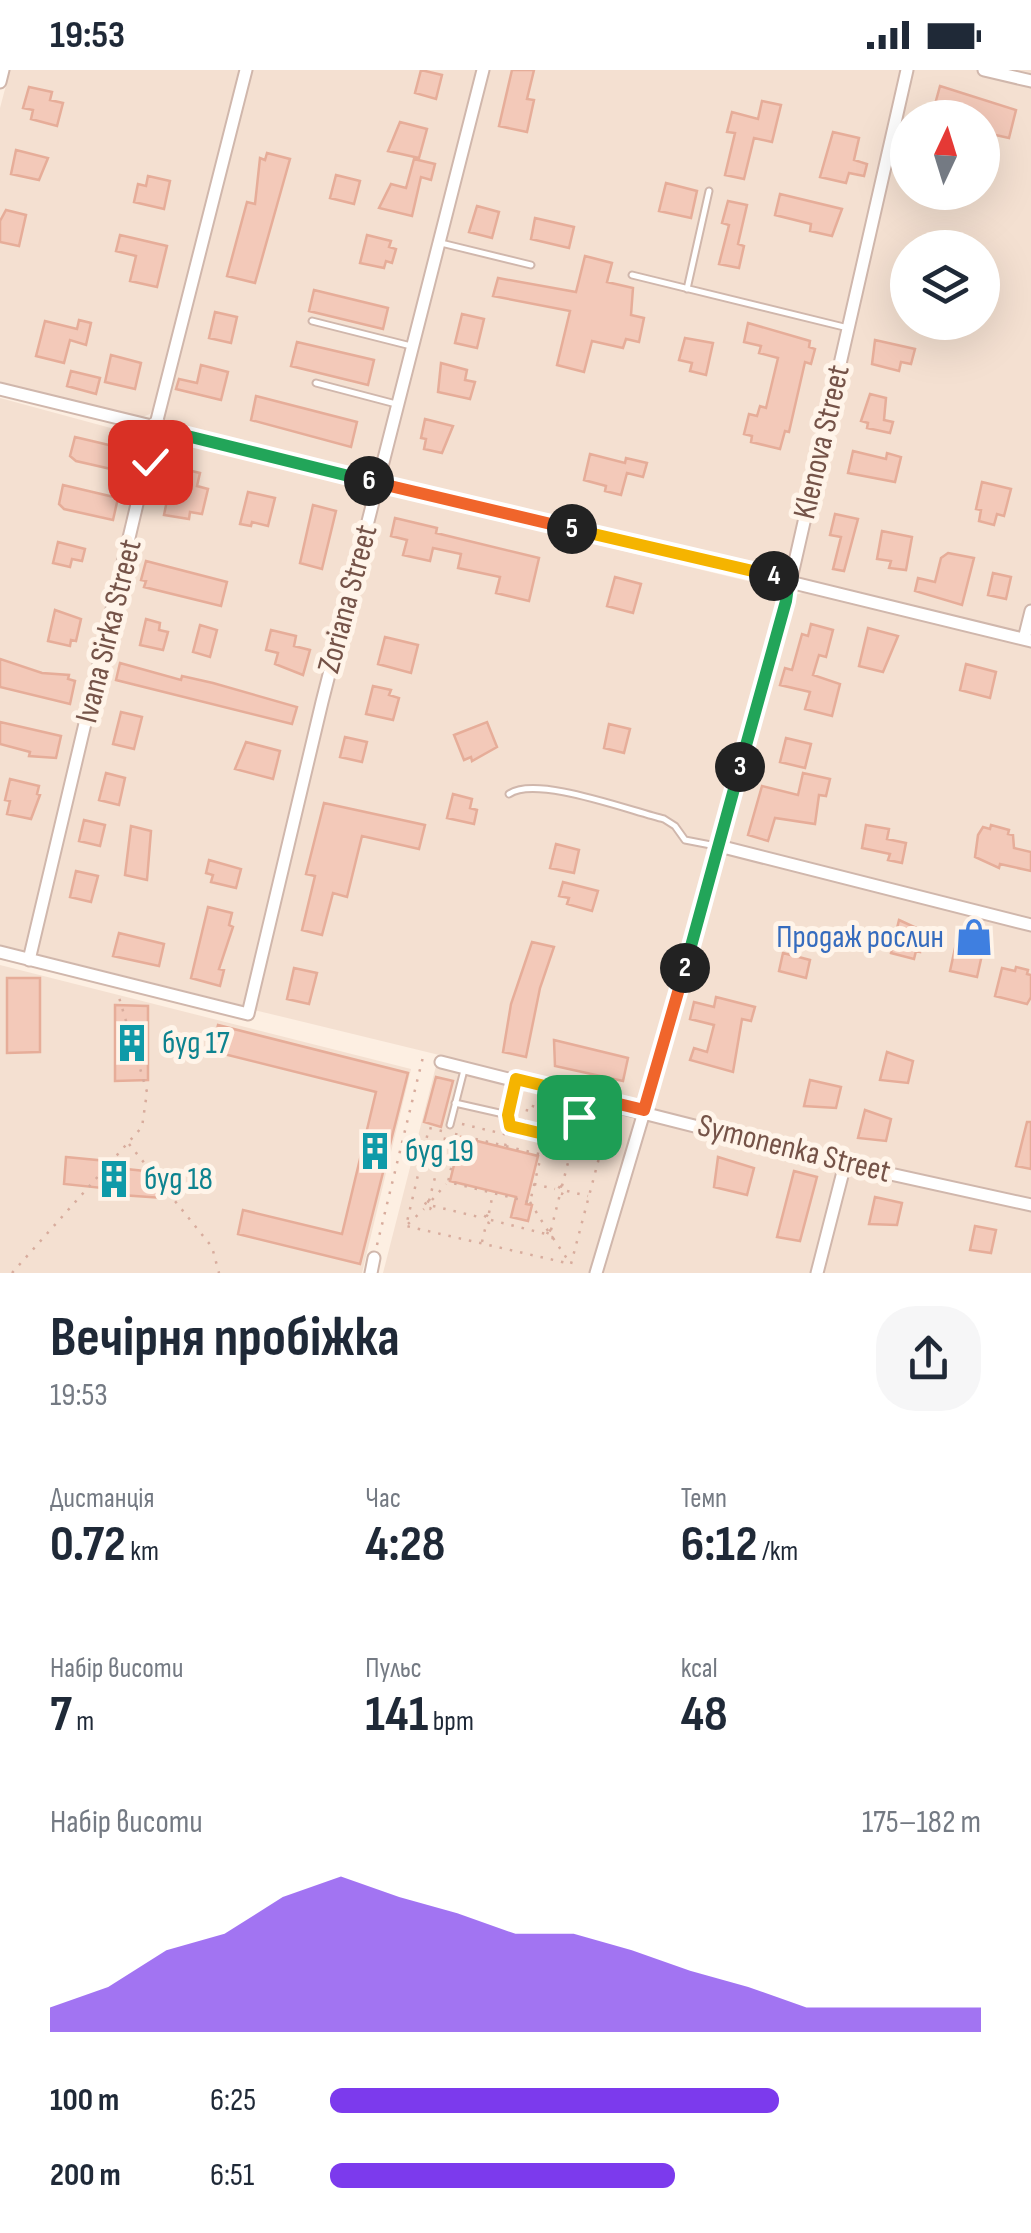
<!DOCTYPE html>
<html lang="uk">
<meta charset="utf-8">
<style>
body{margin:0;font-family:"Sofia Sans Condensed",sans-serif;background:#f6f6f7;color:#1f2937;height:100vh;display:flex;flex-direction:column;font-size:38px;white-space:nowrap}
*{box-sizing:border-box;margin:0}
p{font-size:32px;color:#747a83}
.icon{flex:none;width:55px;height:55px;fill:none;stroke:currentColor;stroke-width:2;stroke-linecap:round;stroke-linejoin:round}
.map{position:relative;height:1203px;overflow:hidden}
.details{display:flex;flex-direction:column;background:#fff;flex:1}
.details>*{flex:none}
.needle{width:65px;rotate:4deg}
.fabs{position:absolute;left:890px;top:30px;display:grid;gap:20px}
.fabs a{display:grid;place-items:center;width:110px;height:110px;border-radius:50%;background:#fff;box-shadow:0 10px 40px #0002;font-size:50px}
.pin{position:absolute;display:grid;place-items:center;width:85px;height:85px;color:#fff;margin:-42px;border-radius:20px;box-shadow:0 5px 15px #0006}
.km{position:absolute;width:50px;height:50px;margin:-25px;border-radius:50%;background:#222;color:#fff;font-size:28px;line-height:50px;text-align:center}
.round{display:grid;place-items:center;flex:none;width:105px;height:105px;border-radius:40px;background:#f6f6f7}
.overview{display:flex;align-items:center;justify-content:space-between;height:170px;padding:0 50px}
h1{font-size:55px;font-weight:700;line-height:75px}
.figures{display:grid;grid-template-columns:repeat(3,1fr);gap:15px;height:170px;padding:10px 50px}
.figures div{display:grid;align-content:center}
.figures b{font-size:50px;font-weight:700}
.figures small{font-size:28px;font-weight:400}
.figures p{font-size:28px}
.chart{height:280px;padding:20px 50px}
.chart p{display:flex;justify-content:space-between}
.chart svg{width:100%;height:180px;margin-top:10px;fill:#7c3aed;opacity:.7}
ul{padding:0 50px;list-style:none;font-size:32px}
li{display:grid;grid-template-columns:160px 120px 1fr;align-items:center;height:75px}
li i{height:25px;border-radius:12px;background:#7c3aed}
.status{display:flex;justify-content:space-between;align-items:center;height:70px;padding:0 50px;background:#fff;direction:ltr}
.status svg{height:28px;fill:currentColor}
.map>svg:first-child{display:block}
</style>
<div class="status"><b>19:53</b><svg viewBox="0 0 49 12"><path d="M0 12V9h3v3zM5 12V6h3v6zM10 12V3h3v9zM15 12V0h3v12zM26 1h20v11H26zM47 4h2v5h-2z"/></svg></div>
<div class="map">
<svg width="1031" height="1203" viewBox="0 0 1031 1203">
<rect width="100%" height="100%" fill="#fdefe2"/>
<!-- residential -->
<path fill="#f4e0d1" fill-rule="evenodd" d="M10 0H241L157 331 150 344 137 349 0 314V38Z
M251 0H1031V564L171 358 164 349 167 334ZM908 48H982V122H908ZM908 178H982V252H908Z
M0 328 144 367 148 376 127 469 135 470 159 374 166 370 776 518 780 529 645 1020 639 1029 628 1031 0 878Z
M805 522 1031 577V1203H383L436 996 651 1051 655 1023 791 533 796 525Z
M0 895 411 999 362 1203H0Z"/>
<!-- building -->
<path fill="#f3c9b9" stroke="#e6ad99" stroke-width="2.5" d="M421 0 442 5 436 29 415 23Z
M512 0H534L527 29 534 30 527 62 499 56Z
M940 16 1016 40 1009 68 982 62V48L934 38Z
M29 17 52 22 50 30 63 33 57 56 31 49 33 40 23 38Z
M762 31 781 35 772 72 754 68 744 109 725 105 735 63 727 62 732 42 758 49Z
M400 52 427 59 419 88 388 81Z
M833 62 859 68 854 90 867 94 864 106 849 103 846 113 820 107Z
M16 80 48 88 39 110 11 104Z
M267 83 290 89 255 213 227 206 247 132 255 134 260 88 265 90Z
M414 89 435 94 431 110 421 107 412 146 379 138 391 114 406 118Z
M336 105 360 111 354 134 330 128Z
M148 106 170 111 164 139 134 132 138 114 146 116Z
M666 113 697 121 691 148 659 141Z
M780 124 842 139 832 166 810 161 811 154 775 145Z
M728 131 747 135 738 174 744 176 739 198 719 194 729 155 722 153Z
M477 136 499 142 492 168 469 162Z
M6 140 26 145 19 176 0 172V151Z
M535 148 574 157 569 178 531 169Z
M120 165 167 176 157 217 130 211 136 186 116 181Z
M367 165 391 171 389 177 396 179 392 193 386 191 384 198 360 193Z
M585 186 612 193 607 212 633 218 631 245 644 248 639 272 626 269 623 278 592 271 584 302 557 295 570 241 493 226 498 208 576 222Z
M314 220 388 238 383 259 309 241Z
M215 242 237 247 231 273 209 268Z
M462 244 484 249 477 278 455 273Z
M79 250 91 253 86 275 70 270 64 293 36 286 45 251 77 259Z
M748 253 810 271 809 277 815 279 811 294 805 292 789 362 785 361 780 379 751 372 752 366 744 364 749 344 757 346 760 336 766 338 778 288 759 283 761 276 744 272Z
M685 268 713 273 706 305 690 301 692 293 679 290Z
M875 270 915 279 911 294 901 292 899 301 872 294Z
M297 272 374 290 368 315 291 296Z
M111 285 141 293 135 319 105 312Z
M441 293 467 300 465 310 475 312 470 329 438 322Z
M201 295 228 302 221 330 176 319 179 309 197 313Z
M71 301 100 308 96 324 67 316Z
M870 324 886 328 884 350 893 352 890 363 867 358 868 353 861 351Z
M256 326 357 352 351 377 251 350Z
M425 349 453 356 442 383 424 379 426 369 421 368Z
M75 367 130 380 124 402 76 391 70 386Z
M853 381 886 389 887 383 901 387 895 412 848 403Z
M590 384 625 393 626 388 647 393 643 407 627 403 621 425 605 421 606 416 584 410Z
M179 398 200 403 197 416 208 419 202 444 190 442 189 449 164 445 172 406 176 407Z
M982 412 1011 419 1004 446 997 444 994 455 979 451 981 440 976 439Z
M63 415 118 428 113 450 64 439 59 434Z
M248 422 275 428 268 456 252 452 251 456 240 454Z
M313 435 336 441 322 499 300 493Z
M835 444 858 449 844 501 833 499 841 467 830 465Z
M395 448 437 458 436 463 539 488 529 531 496 523 500 507 458 498 461 484 433 478 430 491 403 485 407 470 391 466Z
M882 461 912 467 906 500 889 498 891 491 877 489Z
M58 472 85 479 82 491 72 489 70 497 53 493Z
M948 483 974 488 962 535 915 521 918 508 935 512 941 488Z
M146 491 227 512 221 536 144 517 146 511 141 510Z
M993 503 1011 507 1006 529 988 525Z
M615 507 641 514 633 543 607 536Z
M55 540 81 549 76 571 71 570 70 576 48 571Z
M146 549 160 553 159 560 168 562 163 580 140 575Z
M811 554 833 560 826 587 819 585 813 605 840 614 832 646 805 639 810 622 780 615 785 598 792 600 802 564 808 566Z
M200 555 217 560 210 587 193 582Z
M868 558 898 566 883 602 859 596Z
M271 560 296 566 294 576 310 580 303 605 275 594 278 583 266 580Z
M385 567 418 575 411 603 378 594Z
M0 589 42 603 69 605 68 609 75 611 70 634 0 617Z
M120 593 181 610 182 606 213 613 297 637 292 654 116 610Z
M966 594 996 602 990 628 960 620Z
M373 616 391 620 389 625 399 628 393 650 366 644Z
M121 642 142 647 134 679 113 674Z
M0 652 61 666 56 688 29 686 30 682 0 674Z
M487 652 497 677 472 691 471 687 464 690 454 665Z
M609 654 630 659 624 683 604 678Z
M345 667 367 672 362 692 340 687Z
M786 668 811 674 805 698 780 692Z
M246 672 280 681 273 709 235 699Z
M106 703 125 708 119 735 99 730Z
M803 703 830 709 826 726 819 725 815 754 775 748 768 771 748 765 762 716 798 725Z
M10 709 39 716 37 724 40 725 31 749 7 744 10 731 5 730Z
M453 724 472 729 470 738 477 740 474 754 447 748Z
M324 733 425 755 419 779 362 766 347 827 333 823 322 865 302 860 315 806 306 804Z
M84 750 105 755 100 776 79 771Z
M866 755 889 759 887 769 906 773 902 793 888 790 890 784 862 778Z
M991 755 1009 760 1008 764 1013 765 1014 778 1031 782V801L1000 794 999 798 975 787 978 765 983 757 990 759Z
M131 756 151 761 147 810 125 805Z
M556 774 579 780 574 803 550 798Z
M209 790 241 799 236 818 211 812 213 805 206 803Z
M76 801 98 806 91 832 70 827Z
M563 812 598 821 592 841 567 834 569 828 559 826Z
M208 837 232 843 229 855 233 857 219 899 224 900 220 916 191 908Z
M899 850 921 860 920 882 916 881 914 889 891 883Z
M119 863 164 874 159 896 113 886Z
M957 869 984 876 977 907 950 901Z
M532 872 554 877 540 918 526 987 503 982 511 934Z
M783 883 810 890 806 908 779 901Z
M1016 897 1028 900 1027 904 1031 905V927L1027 934 995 926 1002 898 1015 901Z
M294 898 317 903 309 934 287 929Z
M7 908H40V982L7 983Z
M716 927 755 937 751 951 742 949 733 1002 690 990 694 978 707 982 714 955 690 949 694 932 714 937Z
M115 935 148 936V1010L115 1011Z
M218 955 408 1003 360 1194 238 1164 243 1140 342 1164 376 1022 212 981Z
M554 970 628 988 623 1011 555 996Z
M887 982 913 991 908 1013 880 1010Z
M436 1007 453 1011 441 1057 424 1052Z
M810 1010 841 1017 836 1038 804 1036Z
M865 1040 891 1049 886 1071 858 1068Z
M1027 1052H1031V1099L1016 1096Z
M461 1067 538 1086 526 1134 532 1135 528 1151 511 1147 516 1127 450 1111Z
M66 1087 117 1092V1098L165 1103 163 1128 121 1125 122 1120 64 1114Z
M718 1087 754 1098 747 1125 714 1117Z
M794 1101 817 1107 800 1171 777 1167Z
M875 1127 902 1133 897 1155 869 1154Z
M975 1156 996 1160 991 1183 970 1180Z"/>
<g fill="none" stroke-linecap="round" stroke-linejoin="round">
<!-- service casing -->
<g stroke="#d0b7ac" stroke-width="9">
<path id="service" d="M441 173 531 195
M632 205 848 258
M687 219 709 121
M312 251 411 276
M316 313 396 334
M509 724C536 705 630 741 664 749L675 756 685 770 716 776
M455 1033 508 1045 515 1012
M450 1055 464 1000"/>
</g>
<!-- minor casing -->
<g stroke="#d0b7ac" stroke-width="15">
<path id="minor" d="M984 0 1031 11
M0 12 3 0
M0 319 1031 571
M1024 569 1031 541
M719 776 1031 855
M0 882 248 944 322 632 483 0
M29 890 155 358 246 0
M441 992 845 1094 1031 1135
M371 1203 374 1188
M596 1203 650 1022 786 531 907 0
M817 1203 845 1094"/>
</g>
<!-- path -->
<path stroke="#d8ac9d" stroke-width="2.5" stroke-dasharray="2.5 8" stroke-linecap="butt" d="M462 1054 508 1065
M510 1056 569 1070
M442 1061 429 1058 406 1156 571 1194 608 1054 528 1035 523 1059
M455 1064 543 1085 569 1074
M458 1067 448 1112 530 1132 541 1086
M574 1067 578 1050
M571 1068 577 1071 574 1076 569 1074Z
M577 1071 606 1055
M129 1074 212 1177 219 1203
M505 1076 511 1055
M534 1114 555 1119
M560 1116 565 1118 562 1124 557 1121Z
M562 1116 572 1077
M567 1121 588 1126
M432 1130 446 1114
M427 1131 433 1134 430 1139 424 1136Z
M429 1131 446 1064
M530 1132 548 1161
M433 1136 483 1148
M489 1143 493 1123
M486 1145 491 1148 489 1153 483 1150Z
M491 1150 546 1164
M408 1154 424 1139
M549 1160 555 1163 552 1168 546 1166Z
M551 1160 560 1124
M553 1168 570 1193
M482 1172 486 1155
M377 1175 423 987
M12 1203 142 1057 147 1022 118 924"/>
<!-- service -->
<use href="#service" stroke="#fff" stroke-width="5"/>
<!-- minor -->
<use href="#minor" stroke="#fff" stroke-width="11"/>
</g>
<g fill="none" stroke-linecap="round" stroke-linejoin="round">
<!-- split-1 casing -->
<g stroke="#fff" stroke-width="20">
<path id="split-1" d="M579 1047 574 1068 569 1070 510 1056 508 1045 516 1009 586 1026"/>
</g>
<!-- split-2 casing -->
<g stroke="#fff" stroke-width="20">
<path id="split-2" d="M586 1026 644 1040 685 898"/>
</g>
<!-- split-3 casing -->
<g stroke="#fff" stroke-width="20">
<path id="split-3" d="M685 898 740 697"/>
</g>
<!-- split-4 casing -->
<g stroke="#fff" stroke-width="20">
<path id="split-4" d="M740 697 786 531 789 510 774 506"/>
</g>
<!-- split-5 casing -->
<g stroke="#fff" stroke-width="20">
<path id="split-5" d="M572 459 774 506"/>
</g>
<!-- split-6 casing -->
<g stroke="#fff" stroke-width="20">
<path id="split-6" d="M369 411 572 459"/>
</g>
<!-- split-7 casing -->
<g stroke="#fff" stroke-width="20">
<path id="split-7" d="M167 361 369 411"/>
</g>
<!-- split-8 casing -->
<g stroke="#fff" stroke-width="20">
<path id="split-8" d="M150 392 155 358 167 361"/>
</g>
<!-- split-1 -->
<use href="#split-1" stroke="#f5b400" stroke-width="12"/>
<!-- split-2 -->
<use href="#split-2" stroke="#f0652b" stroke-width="12"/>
<!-- split-3 -->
<use href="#split-3" stroke="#22a559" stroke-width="12"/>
<!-- split-4 -->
<use href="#split-4" stroke="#22a559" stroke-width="12"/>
<!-- split-5 -->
<use href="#split-5" stroke="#f5b400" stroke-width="12"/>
<!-- split-6 -->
<use href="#split-6" stroke="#f0652b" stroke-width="12"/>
<!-- split-7 -->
<use href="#split-7" stroke="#22a559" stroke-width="12"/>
<!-- split-8 -->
<use href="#split-8" stroke="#f5b400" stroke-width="12"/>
</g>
<!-- icons -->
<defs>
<g id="shop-bare" transform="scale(3)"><path d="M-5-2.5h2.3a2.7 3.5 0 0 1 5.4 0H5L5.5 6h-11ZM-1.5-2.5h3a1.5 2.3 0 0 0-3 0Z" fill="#3f7fe0" stroke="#fff4e9" stroke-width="2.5" paint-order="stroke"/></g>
<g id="building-bare" transform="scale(3)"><path d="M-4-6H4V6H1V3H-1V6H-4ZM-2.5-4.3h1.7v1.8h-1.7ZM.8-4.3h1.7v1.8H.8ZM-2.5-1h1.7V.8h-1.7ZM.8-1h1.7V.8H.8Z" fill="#0f9aa8" stroke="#fff4e9" stroke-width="2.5" paint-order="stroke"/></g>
</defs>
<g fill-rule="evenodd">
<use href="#shop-bare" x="974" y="867"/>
<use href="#building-bare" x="132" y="973"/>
<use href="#building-bare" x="375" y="1081"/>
<use href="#building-bare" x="114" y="1109"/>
</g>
<g text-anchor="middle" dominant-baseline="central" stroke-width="10" stroke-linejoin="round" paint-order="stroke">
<!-- street labels -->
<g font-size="32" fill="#755348" stroke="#fff4e9">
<text transform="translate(822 372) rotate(-77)">Klenova Street</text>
<text transform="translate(348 529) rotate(-75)">Zoriana Street</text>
<text transform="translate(109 561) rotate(-76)">Ivana Sirka Street</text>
<text transform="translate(794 1079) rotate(14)">Symonenka Street</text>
</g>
<!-- shop labels -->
<g font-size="32" fill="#366cbe" stroke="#fff4e9" text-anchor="end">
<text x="944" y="867">Продаж рослин</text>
</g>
<!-- culture labels -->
<g font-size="32" fill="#0d838f" stroke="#fff4e9" text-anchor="start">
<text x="162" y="973">буд 17</text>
<text x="405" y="1081">буд 19</text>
<text x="144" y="1109">буд 18</text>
</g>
</g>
</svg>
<div class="fabs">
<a><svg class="needle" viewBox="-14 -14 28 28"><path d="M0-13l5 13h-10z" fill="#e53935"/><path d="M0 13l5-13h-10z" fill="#747a83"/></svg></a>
<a><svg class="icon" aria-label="layers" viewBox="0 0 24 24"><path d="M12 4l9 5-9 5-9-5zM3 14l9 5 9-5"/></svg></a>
</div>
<div class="pin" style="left:579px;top:1047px;background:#1e9e55"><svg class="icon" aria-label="arrive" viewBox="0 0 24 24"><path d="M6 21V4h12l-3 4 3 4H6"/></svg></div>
<div class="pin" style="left:150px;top:392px;background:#d93025"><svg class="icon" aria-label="check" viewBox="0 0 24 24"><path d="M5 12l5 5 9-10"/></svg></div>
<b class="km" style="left:685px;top:898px">2</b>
<b class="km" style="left:740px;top:697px">3</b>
<b class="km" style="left:774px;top:506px">4</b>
<b class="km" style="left:572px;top:459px">5</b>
<b class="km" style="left:369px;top:411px">6</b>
</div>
<section class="details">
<div class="overview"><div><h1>Вечірня пробіжка</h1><p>19:53</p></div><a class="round"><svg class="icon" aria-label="share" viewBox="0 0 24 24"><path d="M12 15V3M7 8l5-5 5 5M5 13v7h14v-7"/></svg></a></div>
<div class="figures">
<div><p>Дистанція</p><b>0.72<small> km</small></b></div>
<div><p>Час</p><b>4:28</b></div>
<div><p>Темп</p><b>6:12<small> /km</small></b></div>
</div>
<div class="figures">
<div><p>Набір висоти</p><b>7<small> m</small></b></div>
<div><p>Пульс</p><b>141<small> bpm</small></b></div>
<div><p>kcal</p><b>48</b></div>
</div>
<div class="chart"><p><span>Набір висоти</span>175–182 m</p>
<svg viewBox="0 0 160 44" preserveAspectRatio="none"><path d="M0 44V38L10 33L20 24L30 20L40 11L50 6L60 11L70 15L80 20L90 20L100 24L110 29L120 33L130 38L140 38L150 38L160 38V44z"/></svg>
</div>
<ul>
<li><b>100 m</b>6:25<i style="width:69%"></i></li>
<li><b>200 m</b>6:51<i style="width:53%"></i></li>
</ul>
</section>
